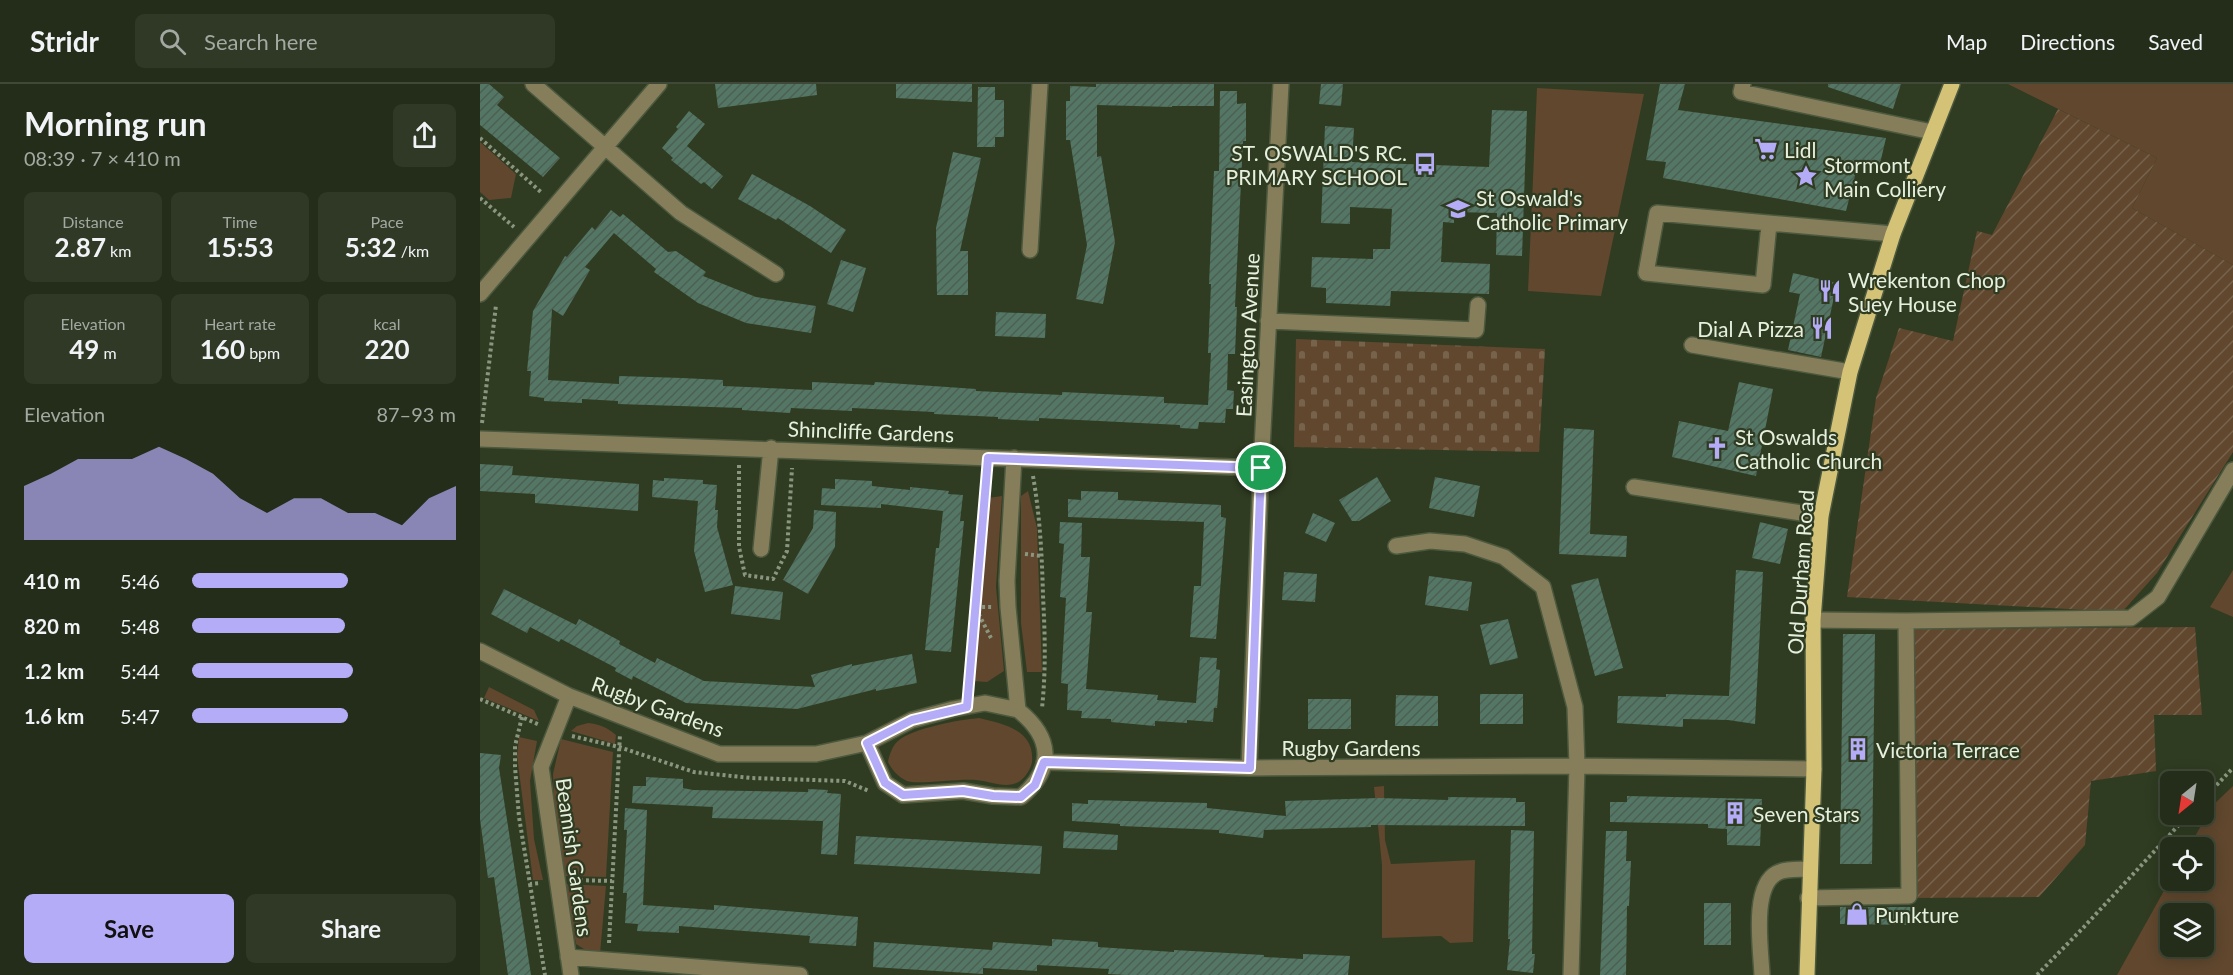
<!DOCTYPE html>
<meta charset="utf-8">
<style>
body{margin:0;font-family:Lato,sans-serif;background:#2f3926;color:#f1f3f6;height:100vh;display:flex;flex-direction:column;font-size:22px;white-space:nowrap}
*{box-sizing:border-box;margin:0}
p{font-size:20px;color:#a3a8a2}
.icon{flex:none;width:33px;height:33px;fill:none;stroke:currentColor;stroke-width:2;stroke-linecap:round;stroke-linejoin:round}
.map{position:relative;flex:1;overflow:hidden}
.sheet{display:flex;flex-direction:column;background:#232d19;width:480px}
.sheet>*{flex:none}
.needle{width:39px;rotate:210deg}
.controls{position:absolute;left:1680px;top:687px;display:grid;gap:12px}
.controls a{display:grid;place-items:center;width:54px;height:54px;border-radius:9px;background:#232d19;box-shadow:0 3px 15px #0003,0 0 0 2px #404938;font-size:30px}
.pin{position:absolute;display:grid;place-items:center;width:51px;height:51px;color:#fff;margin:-26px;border:3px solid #fff;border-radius:50%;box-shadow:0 2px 6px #0007}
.round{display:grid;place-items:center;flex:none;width:63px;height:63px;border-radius:9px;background:#2f3926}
.summary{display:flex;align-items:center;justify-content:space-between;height:102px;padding:0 24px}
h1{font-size:33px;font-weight:700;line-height:45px}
.metrics{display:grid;grid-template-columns:repeat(3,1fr);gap:9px;height:102px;padding:6px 24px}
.metrics div{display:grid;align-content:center;border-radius:9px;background:#2f3926;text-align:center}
.metrics b{font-size:26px;font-weight:700}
.metrics small{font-size:16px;font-weight:400}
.metrics p{font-size:16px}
.chart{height:168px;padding:12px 24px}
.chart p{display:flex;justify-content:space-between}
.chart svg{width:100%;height:108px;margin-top:6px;fill:#b5acf8;opacity:.7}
.cta{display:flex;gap:12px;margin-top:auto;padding:12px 24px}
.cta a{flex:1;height:69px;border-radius:9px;background:#b5acf8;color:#111;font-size:24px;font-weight:700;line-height:69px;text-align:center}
.cta a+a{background:#2f3926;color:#f1f3f6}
ul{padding:0 24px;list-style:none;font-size:20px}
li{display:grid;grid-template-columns:96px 72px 1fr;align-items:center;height:45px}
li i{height:15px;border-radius:8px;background:#b5acf8}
header{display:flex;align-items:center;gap:36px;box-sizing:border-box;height:84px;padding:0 30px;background:#232d19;border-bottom:2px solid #404938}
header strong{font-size:28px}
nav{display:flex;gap:33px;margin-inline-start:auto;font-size:21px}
.search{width:420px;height:54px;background:#2f3926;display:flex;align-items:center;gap:15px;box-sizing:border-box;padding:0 21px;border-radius:9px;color:#a3a8a2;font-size:22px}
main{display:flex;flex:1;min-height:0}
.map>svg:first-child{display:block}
</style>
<header>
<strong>Stridr</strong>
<div class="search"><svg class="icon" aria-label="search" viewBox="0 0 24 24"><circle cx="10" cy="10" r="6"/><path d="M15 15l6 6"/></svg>Search here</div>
<nav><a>Map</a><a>Directions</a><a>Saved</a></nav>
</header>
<main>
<section class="sheet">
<div class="summary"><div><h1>Morning run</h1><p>08:39 · 7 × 410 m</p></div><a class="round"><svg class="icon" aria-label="share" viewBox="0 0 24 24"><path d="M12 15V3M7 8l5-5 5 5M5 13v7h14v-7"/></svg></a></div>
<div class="metrics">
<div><p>Distance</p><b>2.87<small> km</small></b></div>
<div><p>Time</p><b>15:53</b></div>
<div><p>Pace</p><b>5:32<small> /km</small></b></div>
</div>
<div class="metrics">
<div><p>Elevation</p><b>49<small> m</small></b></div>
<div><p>Heart rate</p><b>160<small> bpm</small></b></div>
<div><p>kcal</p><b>220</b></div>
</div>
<div class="chart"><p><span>Elevation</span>87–93 m</p>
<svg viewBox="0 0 160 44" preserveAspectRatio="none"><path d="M0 44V22L10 17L20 11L30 11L40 11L50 6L60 11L70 17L80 27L90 33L100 27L110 27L120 33L130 33L140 38L150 27L160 22V44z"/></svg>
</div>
<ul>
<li><b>410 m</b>5:46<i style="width:59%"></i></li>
<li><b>820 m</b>5:48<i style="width:58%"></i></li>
<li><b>1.2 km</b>5:44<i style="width:61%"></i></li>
<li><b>1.6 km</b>5:47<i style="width:59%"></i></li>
</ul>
<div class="cta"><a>Save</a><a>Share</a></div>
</section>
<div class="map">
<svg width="1753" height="891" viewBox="0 0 1753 891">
<defs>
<pattern id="cemetery-stones" width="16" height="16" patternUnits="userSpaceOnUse" patternTransform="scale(1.5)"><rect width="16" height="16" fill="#60472e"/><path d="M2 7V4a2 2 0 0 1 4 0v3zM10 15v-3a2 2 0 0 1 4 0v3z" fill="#77624c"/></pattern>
<pattern id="garden-furrows" width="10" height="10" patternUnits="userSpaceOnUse" patternTransform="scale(1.5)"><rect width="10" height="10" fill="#60472e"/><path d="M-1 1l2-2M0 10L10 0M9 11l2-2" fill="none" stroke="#77624c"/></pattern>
<pattern id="building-hatch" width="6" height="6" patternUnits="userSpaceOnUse" patternTransform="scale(1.5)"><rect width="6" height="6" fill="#547664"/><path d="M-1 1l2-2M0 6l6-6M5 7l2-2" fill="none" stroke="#4c5f54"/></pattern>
</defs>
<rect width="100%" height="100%" fill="#2f3c21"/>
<!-- grass -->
<path fill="#60472e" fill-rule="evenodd" d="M1528 0H1753V181L1652 124 1677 74Z
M1057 4 1164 10 1121 212 1048 207Z
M0 58 36 90 31 114 9 116 0 108Z
M548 407 557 444 562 588H547L541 539V412Z
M522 412 516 503 524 587 507 598 493 597 508 414Z
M1753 486V533L1730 523Z
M9 603 54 626 59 637 4 614Z
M499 634C524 640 555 646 552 678 551 684 546 693 540 697 527 706 510 697 496 696 480 694 438 701 427 697 418 693 412 686 408 678 409 672 412 662 418 657 433 644 478 636 499 634Z
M108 639C119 640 127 643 136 651L135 660 91 647 97 642Z
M39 653 57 657 50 697 54 755 63 796H53L37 672Z
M81 655 133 668 126 793 84 792 75 735 73 690Z
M904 702 905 756 911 780 995 776 993 858 970 859 961 852 902 854V781L894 703Z
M1753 702V891H1637L1690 796H1724V764L1709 763 1732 722ZM1690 830H1724V862H1690Z
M85 800 126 802 120 870 107 867 96 860Z"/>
<!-- cemetery -->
<path fill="url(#cemetery-stones)" d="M816 255 1065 265 1059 368 814 363Z"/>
<!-- garden -->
<path fill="url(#garden-furrows)" d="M1578 25 1677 74 1652 124 1753 181V368L1677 489 1642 528 1367 513 1396 314 1419 244 1473 257 1497 147 1512 151Z
M1715 543 1722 631H1674L1676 687 1611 697 1605 761 1559 813 1435 814 1433 545Z"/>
<!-- building -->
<path fill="url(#building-hatch)" d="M0 0H9L24 13 17 21 80 74 63 93 0 41Z
M235 0H336L337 11 238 24Z
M416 0H492V18L416 14Z
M616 0H734V22H692V23L617 21V73L621 72 635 158 623 220 596 215 607 161 590 56H586V17H590V2L616 3Z
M841 0H863L861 22 839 20Z
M1180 0H1205L1198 26 1406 54 1399 84 1378 80 1366 127 1183 94 1186 78 1166 76Z
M1348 0H1421L1413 25 1348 3Z
M498 3H515V16H524V53H515V63H497Z
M740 7H757V20L766 19V57H763L755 223H757L755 270H748L747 306 754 307 753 325H746L745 339 719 338 718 345 700 344V341L559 334V337L518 335V333L454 330V328L372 324V327L311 324 310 329 262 326V324L138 320V317L102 315V319L64 317V314L49 312 51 287H47L53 227 85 172 87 173 112 143 115 146 131 126 140 133 143 130 188 168 196 167 226 188 223 192 276 213 336 222 331 249 266 239 218 219 174 188 176 185 134 149 105 183 110 186 83 232 72 225 68 296 139 300V292L202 294 243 296V302L332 306V298L394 301 395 298 496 305V307L582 311V308L684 313V319L728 321 731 269H728L731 200H729L734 87H739Z
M1012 26 1047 27 1042 172 1016 171 1017 129 974 128V139L963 138 961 178 1010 180 1009 210 911 207 910 222 846 219V204L831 203 832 173 893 175V165H910L912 125 870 123V140L841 139 845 42 874 44 872 78 1009 83Z
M209 27 225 40 207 62 243 92 232 105 224 98 221 100 191 76 193 74 182 64 198 45 196 43Z
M473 68 501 74 480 167H488V211H457L456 144Z
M272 90 330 122 366 146 351 169 298 134 296 136 258 115Z
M361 176 386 184 373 228 347 220Z
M1313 189 1357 199 1341 273 1308 266 1320 210 1309 208Z
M516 228 566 230 565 254 515 252Z
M1259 298 1293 305 1276 392 1192 373 1199 337 1248 347Z
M1084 344 1114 346 1110 450 1147 452 1146 473 1079 470Z
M0 380 33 382 32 391 159 400 158 427 55 419V410L0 407Z
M897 393 911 417 879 437H872L859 416Z
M955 393 1000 402 994 433 949 424Z
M184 394 223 396V400L237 401 235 426H238L237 443 253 501 225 508 214 467 218 417 172 413 173 396 184 397Z
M355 395 392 397V402L430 406V403L469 407 468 410 483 411 480 437H484L471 568 445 566 456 464H459L463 427 401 420V424L341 421 342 404 355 405Z
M601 407 638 408V416L741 421V433L746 434 736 555 710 553 714 502H721L724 438 588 433V415L601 416Z
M334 426 356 428 355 463 328 510 303 496 333 444Z
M833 429 855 439 846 458 825 449Z
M580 438 602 439 601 473H610L606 528H612L606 605 678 611 677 616 716 619 720 573 737 574 736 585 740 586 737 624H734L733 638 707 636V639L675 637V642L631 638V635L601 634 602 627 587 626 588 600 581 599 586 514 580 513 584 460 579 459Z
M1280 438 1308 445 1300 480 1272 474Z
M1256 486 1283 488 1275 640 1248 636 1203 635V643L1137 639 1138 612 1186 613V610L1249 612Z
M804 488 837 490 835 518 802 516Z
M949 492 992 498 988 527 945 521Z
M1118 494 1143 584 1115 592 1091 501Z
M255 502 303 508 300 536 251 530Z
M24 505 96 541 99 535 140 557 139 560 175 579 177 574 224 597 335 603 331 591 372 580V582L432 570 437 599 396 607V605L317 625 206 619 153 592 152 596 135 587 136 584 81 555 79 558 50 543 47 549 11 530Z
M1028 535 1038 574 1010 581 1000 541Z
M1363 550H1395L1392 780H1360Z
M1000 610H1043V640H1000Z
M916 611 958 612V642H915Z
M828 615H871V645H828Z
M0 669 21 671 19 684 51 891H28L14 793 8 794 0 735Z
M166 693 203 695V704L213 706 328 708V705L348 706 347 709 361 710 357 771 341 770 343 737 232 734 233 723 152 719 153 702H166Z
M1147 712 1282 715 1280 762 1247 761V745L1228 744V740L1130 738V718H1147Z
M968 713 1036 714V718H1045V742L891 741V743L784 746 783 754 739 749V746L640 742V740L592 737V719L608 720V716L727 719V724L806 732 805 717 899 714 968 716Z
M145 724 167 726 163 821 234 826V821L378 833 376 862 329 859 330 852 199 842V849L157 847 158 840 145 839 147 809H143L147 746H144Z
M1031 746 1054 747 1052 870H1055L1053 889 1027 886 1030 855H1028Z
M584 747 638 751 637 766 583 764Z
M1126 747H1147L1146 777H1151L1149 822H1147L1146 891H1120Z
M376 752 562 762 560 790 374 780Z
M1224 819H1251V861H1224Z
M1360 823H1435V841L1360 840Z
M572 855 618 858V863L694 868V866L784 871V873L823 875V870L870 872 868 891H646L628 890 629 885 557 881V887L503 884V890L393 883 394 858 512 866 513 858 572 862Z"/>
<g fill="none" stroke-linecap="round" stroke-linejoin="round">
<!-- minor casing -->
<g stroke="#4c593f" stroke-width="18">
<path id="minor" d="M53 0 201 129 296 190
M1263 0 1261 8 1452 48
M1289 140 1283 201 1166 189 1177 129 1413 150
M550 166 560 0
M0 210 179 0
M788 237 996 246 998 221
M1212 261 1370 288
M0 355 781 384
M1154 403 1341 432
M916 462 950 457 985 460 1024 473 1063 503 1095 623 1097 682 1091 891
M281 465 291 364
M1426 537 1651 534 1678 513 1753 386
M0 567 89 612 239 670H336L387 659 432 636 473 625 505 619 538 626
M89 612 61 683 91 891
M387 659 405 699 423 711 483 707 513 712 541 713C575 684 572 653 538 626L528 523 527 497 534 374
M564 678 769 684 1097 682 1334 685
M769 684 781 384 801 0
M1328 814 1429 812 1426 537 1333 536
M88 873 320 891
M1282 891C1281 866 1271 802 1297 789 1306 784 1320 786 1330 785"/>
</g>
<!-- major casing -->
<g stroke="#4c593f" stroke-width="18">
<path id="major" d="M1327 891 1334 685 1333 536 1341 432 1370 288 1413 150 1472 0"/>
</g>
<!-- path -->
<path stroke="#8b9680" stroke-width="4" stroke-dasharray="3 3" stroke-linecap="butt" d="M0 54 62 109
M0 114 34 143
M2 339 16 221
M259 381V463L265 491 293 495 307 467 312 384
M553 392C560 432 562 472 563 512 565 550 566 586 562 624
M545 470 562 472
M511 554 495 523H512
M488 604 507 390
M0 615 60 641
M42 633 35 662V683L39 733 50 800 60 799
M92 652 139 663 214 688 271 694 365 697 389 707
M1724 714 1753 684
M94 796 132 797
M50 800 65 891
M129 859 140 650
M1557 891 1603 844 1709 730"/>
<!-- minor -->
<use href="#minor" stroke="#867e5a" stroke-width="15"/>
<!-- major -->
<use href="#major" stroke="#d4c377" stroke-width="15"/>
</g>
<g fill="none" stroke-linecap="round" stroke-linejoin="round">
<!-- route casing -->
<g stroke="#fff" stroke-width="12">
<path id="route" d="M508 374 781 384 770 684 564 678 555 701 541 713 513 712 483 707 423 711 405 699 387 659 432 636 487 623Z"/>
</g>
<!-- route -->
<use href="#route" stroke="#b5acf8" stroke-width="8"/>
</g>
<!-- icons -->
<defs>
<g id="supermarket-bare" transform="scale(1.8)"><path d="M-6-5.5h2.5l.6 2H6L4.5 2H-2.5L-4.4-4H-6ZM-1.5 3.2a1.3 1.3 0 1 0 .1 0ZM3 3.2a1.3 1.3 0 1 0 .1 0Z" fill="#b5acf8" stroke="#2f3c21" stroke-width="2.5" paint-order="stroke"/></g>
<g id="bus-bare" transform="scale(1.8)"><path d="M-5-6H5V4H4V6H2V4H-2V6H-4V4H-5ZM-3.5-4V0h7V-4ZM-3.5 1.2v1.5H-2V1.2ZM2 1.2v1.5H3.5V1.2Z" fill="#b5acf8" stroke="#2f3c21" stroke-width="2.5" paint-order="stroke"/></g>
<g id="sight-bare" transform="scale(1.8)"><path d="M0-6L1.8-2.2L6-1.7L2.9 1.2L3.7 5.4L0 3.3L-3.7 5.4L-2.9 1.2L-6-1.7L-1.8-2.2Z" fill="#b5acf8" stroke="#2f3c21" stroke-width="2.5" paint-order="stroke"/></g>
<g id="school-bare" transform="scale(1.8)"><path d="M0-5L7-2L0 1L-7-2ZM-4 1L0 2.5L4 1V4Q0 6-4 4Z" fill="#b5acf8" stroke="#2f3c21" stroke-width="2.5" paint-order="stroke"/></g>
<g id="restaurant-bare" transform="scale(1.8)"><path d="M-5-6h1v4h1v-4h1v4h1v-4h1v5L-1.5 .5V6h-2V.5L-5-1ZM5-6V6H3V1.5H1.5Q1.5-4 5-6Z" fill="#b5acf8" stroke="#2f3c21" stroke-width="2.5" paint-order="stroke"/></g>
<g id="church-bare" transform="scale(1.8)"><path d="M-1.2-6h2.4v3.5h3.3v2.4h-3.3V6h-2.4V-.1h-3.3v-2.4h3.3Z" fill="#b5acf8" stroke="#2f3c21" stroke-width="2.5" paint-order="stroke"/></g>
<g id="building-bare" transform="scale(1.8)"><path d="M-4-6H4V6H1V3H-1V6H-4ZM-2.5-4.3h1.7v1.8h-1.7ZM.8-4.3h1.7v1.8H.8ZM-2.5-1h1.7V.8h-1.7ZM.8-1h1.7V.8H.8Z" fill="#b5acf8" stroke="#2f3c21" stroke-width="2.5" paint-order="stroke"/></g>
<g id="shop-bare" transform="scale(1.8)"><path d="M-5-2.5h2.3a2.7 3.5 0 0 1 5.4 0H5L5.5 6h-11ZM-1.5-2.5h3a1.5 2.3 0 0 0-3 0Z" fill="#b5acf8" stroke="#2f3c21" stroke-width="2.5" paint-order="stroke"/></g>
</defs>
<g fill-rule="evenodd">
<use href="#supermarket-bare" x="1286" y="65"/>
<use href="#bus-bare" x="945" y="80"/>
<use href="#sight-bare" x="1326" y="92"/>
<use href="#school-bare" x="978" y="125"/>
<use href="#restaurant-bare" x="1350" y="207"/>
<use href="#restaurant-bare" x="1342" y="244"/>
<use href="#church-bare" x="1237" y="364"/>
<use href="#building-bare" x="1378" y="665"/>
<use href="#building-bare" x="1255" y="729"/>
<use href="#shop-bare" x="1377" y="830"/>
</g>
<g text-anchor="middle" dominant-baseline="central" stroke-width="4.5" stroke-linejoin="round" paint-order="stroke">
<!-- poi labels -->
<g font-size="21" fill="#e7f0df" stroke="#2f3c21" text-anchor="start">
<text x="1304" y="65">Lidl</text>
<text x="927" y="68" text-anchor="end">ST. OSWALD'S RC.<tspan x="927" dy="24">PRIMARY SCHOOL</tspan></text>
<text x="1344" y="80">Stormont<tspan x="1344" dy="24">Main Colliery</tspan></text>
<text x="996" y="113">St Oswald's<tspan x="996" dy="24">Catholic Primary</tspan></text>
<text x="1368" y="195">Wrekenton Chop<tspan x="1368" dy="24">Suey House</tspan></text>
<text x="1324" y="244" text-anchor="end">Dial A Pizza</text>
<text x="1255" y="352">St Oswalds<tspan x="1255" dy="24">Catholic Church</tspan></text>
<text x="1396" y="665">Victoria Terrace</text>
<text x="1273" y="729">Seven Stars</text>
<text x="1395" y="830">Punkture</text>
</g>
<!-- street labels -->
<g font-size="21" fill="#e7f0df" stroke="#2f3c21">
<text transform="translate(767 251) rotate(-87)">Easington Avenue</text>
<text transform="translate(391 347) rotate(2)">Shincliffe Gardens</text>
<text transform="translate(1320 488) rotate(-86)">Old Durham Road</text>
<text transform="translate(178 622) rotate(20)">Rugby Gardens</text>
<text x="871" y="663">Rugby Gardens</text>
<text transform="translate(95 773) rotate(82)">Beamish Gardens</text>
</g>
</g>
</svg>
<div class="controls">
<a><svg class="needle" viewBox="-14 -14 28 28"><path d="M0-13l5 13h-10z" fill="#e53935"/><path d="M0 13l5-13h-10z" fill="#a3a8a2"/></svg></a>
<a><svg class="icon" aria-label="locate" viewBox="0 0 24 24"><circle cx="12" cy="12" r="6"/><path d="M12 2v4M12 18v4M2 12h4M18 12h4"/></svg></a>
<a><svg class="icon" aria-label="layers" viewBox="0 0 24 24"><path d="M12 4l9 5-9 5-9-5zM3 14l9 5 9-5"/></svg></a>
</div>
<div class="pin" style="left:781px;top:384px;background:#1e9e55"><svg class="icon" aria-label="arrive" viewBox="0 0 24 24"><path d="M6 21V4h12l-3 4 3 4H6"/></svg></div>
</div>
</main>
